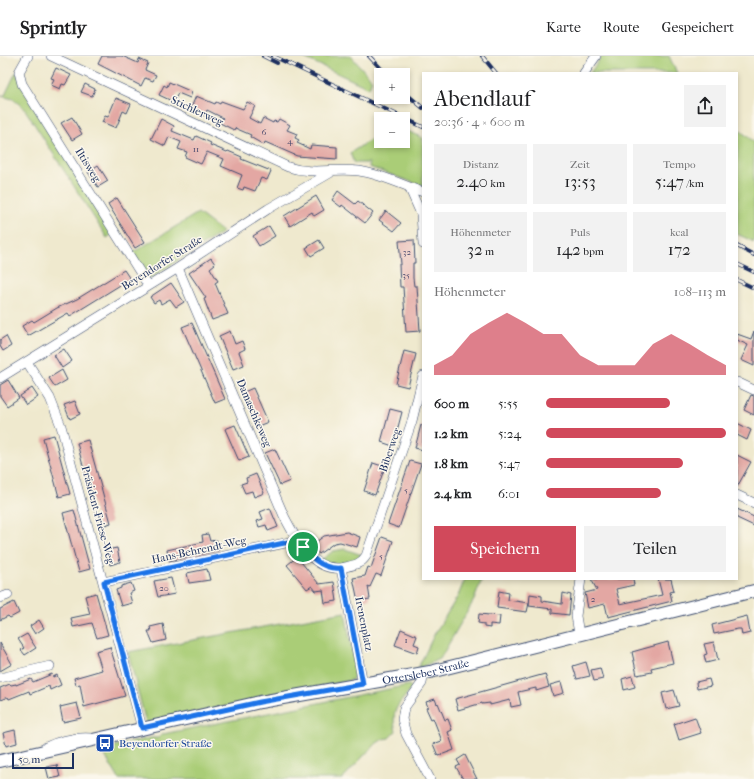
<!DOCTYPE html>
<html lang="de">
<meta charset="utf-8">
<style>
body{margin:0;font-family:"IM FELL French Canon",serif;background:#f2f2f2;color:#202124;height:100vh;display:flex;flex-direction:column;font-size:15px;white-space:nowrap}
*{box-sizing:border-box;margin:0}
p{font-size:13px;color:#757577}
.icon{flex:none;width:22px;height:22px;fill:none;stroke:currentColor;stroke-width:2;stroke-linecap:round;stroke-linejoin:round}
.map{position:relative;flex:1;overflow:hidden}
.side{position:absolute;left:422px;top:16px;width:316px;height:508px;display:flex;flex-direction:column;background:#fff;border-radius:0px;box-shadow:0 2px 6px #0003}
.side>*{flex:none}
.fabs{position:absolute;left:374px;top:12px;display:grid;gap:8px}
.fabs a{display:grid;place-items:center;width:36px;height:36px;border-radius:0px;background:#fff;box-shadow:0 2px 6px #0003;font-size:20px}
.scale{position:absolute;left:12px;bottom:10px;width:62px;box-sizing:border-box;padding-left:4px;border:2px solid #1b2f5e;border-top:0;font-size:11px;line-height:14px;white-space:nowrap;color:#1b2f5e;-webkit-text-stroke:3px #fbf7ec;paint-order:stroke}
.pin{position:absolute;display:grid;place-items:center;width:34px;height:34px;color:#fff;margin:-17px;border:2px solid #fff;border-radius:50%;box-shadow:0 1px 4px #0007}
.round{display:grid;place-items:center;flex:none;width:42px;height:42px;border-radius:0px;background:#f2f2f2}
.head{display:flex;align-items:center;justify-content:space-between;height:68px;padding:0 12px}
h1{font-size:22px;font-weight:600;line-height:30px}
.figures{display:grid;grid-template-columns:repeat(3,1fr);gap:6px;height:68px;padding:4px 12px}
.figures div{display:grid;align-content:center;border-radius:0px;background:#f2f2f2;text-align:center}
.figures b{font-size:17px;font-weight:600}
.figures small{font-size:11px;font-weight:400}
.figures p{font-size:11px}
.chart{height:112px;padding:8px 12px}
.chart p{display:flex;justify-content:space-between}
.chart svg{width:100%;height:72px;margin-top:4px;fill:#d1495b;opacity:.7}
.primary-button{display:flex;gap:8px;margin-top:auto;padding:8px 12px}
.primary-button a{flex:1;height:46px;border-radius:0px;background:#d1495b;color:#fff;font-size:16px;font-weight:600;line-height:46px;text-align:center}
.primary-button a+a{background:#f2f2f2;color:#202124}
ul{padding:0 12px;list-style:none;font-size:13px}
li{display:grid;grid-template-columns:64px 48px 1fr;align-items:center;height:30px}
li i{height:10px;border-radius:5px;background:#d1495b}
header{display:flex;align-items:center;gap:24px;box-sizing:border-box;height:56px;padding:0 20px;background:#fff;border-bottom:1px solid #e0e0e0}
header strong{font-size:19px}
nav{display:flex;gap:22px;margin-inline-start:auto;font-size:14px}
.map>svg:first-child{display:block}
</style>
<header>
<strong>Sprintly</strong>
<nav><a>Karte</a><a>Route</a><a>Gespeichert</a></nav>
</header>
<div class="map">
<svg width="754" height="723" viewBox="0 0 754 723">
<rect width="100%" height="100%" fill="#fbf7ec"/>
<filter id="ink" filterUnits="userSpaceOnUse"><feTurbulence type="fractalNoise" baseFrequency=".025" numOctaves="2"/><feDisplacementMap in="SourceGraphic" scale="8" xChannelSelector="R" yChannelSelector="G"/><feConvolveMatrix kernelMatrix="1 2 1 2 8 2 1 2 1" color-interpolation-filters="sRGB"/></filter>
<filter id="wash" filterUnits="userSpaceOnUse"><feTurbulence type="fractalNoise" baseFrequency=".012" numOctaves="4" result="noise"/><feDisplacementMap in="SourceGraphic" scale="16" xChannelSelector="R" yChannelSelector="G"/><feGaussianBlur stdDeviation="0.9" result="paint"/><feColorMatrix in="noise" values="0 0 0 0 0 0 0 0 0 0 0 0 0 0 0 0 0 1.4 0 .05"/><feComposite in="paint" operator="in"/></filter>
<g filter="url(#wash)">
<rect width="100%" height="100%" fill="#efe9ce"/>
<!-- green -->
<path fill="#aacd77" stroke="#627e6a" d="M300 0H351L372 24 369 32Z
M602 0H669L677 17H590Z
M16 16 112 178 107 182 24 52 13 43 1 40 5 39Z
M737 72 754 86V186L737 178Z
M403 73 423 82V130L369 111V107H354L350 97 381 77V85H403Z
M198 157 223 176 147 224 132 197Z
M345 493 362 499C353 509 332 509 320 505L333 495Z
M465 523H482L474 544 440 603 418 612 435 577 458 540Z
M345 556 355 611V617L352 624 146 667 128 596Z
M409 629 412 632C399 649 390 653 396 675L389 682 383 683 374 689 342 723H119L101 693 151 682H158L163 678Z"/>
<g id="blocks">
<!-- building -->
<path fill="#e3a7a3" d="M102 0H122L138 7 139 3 148 7 145 14 156 19 153 25 145 22 141 30 98 8Z
M56 12 71 19 65 29 62 28 60 33 51 29 54 23 51 22Z
M169 26 192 36 190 42 178 37 174 46 159 39 164 29 167 31Z
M85 28 95 33 92 40 81 36Z
M196 40 215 48 216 46 220 48 221 45 243 53 247 46 255 50 249 62 260 68 263 62 273 67 274 65 277 66 279 63 290 69 287 74 297 78 295 82 299 84 297 87 310 93 311 89 337 91V103L297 100 265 86 264 89 250 81 251 79 235 72 234 74 220 67 223 62 207 54 204 60 190 54Z
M116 42 131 48 127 57 123 55 116 72 102 66 105 60 108 61Z
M72 61 82 78 72 84 61 67Z
M161 63 174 70 172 75 194 84 196 80 211 87 210 89 227 96 228 95 242 101 241 103 271 115 267 124 261 122 255 135 244 131 243 134 237 132 242 119 221 110 224 103 207 96 201 108 185 101 187 96 178 93 181 86 169 81 165 90 151 83Z
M98 109 108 125 98 131 88 116Z
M338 135 355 148 358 145 373 157 365 167 342 149 341 151 332 144Z
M316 140 324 154 314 160 312 156 290 170 284 160Z
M117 142 145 186 135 192 108 148Z
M386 155 401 167 394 175 379 164Z
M269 170 275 180 259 190 253 180Z
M319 184 324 192 311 200 306 192Z
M414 184 415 207H413V222L414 230H417L420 275 406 276 403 231H400L399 208H401L399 185Z
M211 202 215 208 210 212 218 225 215 227 228 258 212 264 204 243 206 242 189 217Z
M124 214 130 223 70 260 68 257 28 280 22 270 32 264 34 266 57 252 77 243Z
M171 227 184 246 176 251 170 243 161 248 159 244 154 247 150 241Z
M192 267 225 343 215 347 182 271Z
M230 275 235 288 242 285 245 293 239 296 244 309 233 313 219 280Z
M754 275V310L741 304 748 289 737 284V278L751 283Z
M6 280 11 290 3 295 0 290V284Z
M64 293 72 305 62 312 54 299Z
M404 295 416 298 408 331 396 328Z
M62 314 67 324 55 331 49 322Z
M8 324 19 342 7 350 0 340V329Z
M32 332 38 341 26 349 20 340Z
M253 332 268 366 258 370 244 336Z
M751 339 754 340V359L744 354Z
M75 345 80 358 70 363 64 349Z
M390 353 402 356 393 390 381 386Z
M737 367 751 374 747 384 737 379Z
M235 369 249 401 239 405 225 373Z
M421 369H423V394L415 392Z
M54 379 70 438 59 441 43 382Z
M88 384 111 467 99 471 77 387Z
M275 393 290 425 280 429 265 397Z
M737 399 751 406 737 431Z
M410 405 421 408 399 472 388 468Z
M373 407 385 411 375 439 364 435Z
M256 418 264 437 254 441 252 435 245 437 241 428 247 426 246 422Z
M270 452 278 471 268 475 266 469 259 471 257 465 263 463 260 456Z
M737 453 754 461V470L737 462Z
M74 454 90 513 79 516 63 457Z
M347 476 360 481 357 491 340 486 334 487 319 498 312 489 324 480Z
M208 478 210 485 217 484 219 494 169 505 167 494 203 486 202 479Z
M382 481 393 485 381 520 376 518 370 531 368 530 370 543 358 545 353 522 365 520 368 511 371 512Z
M117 492 120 506 110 509 106 494Z
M297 501 319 528 334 526 337 545 325 547 323 534 316 535 312 530 307 533 287 509Z
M207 513 210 524 189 527 187 517Z
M171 522 175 538 158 541 154 525Z
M591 523H633L634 529 616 533 620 548 662 539 658 523H671L674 535 670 536 672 545 608 561 605 548 588 552 585 537 597 534Z
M131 527 134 535 129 537 132 547 121 550 116 534 121 532V530Z
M499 535 509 537 508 544 529 547 527 556 497 552Z
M96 537 108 579 97 582 92 567 73 571 71 562 90 558 85 540Z
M563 537 571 539 569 559 552 557V553L529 550 530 538 542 540V545L562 548Z
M14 546 19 557 10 562 8 560 0 564V553Z
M479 558 500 560 499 569 490 568V572L484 571V568L478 567Z
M747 560 750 577 742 579 741 573H738L714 578 712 569Z
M39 564 44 572 35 578 30 570Z
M163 568 166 584 153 587 148 575H151L150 571Z
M401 573 417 580 414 588 419 590 417 597 395 589Z
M27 578 36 592 25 599 21 594 24 592 18 583Z
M668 586 673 607 651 612 652 616 637 619 632 596Z
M714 586 718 604 706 607 704 599 707 598 704 588Z
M0 587 12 608 0 615Z
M110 591 125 640 84 651 80 628 76 629 74 622 102 614 96 595Z
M586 606 590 620 577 623 573 610Z
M600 612 603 623 594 625 591 614Z
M52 618 53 621 57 619 61 629 50 634 49 630 30 638 29 635 9 643 8 641 0 644V632L10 628 11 629 16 628V629L31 623 33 626Z
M545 618 549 631 536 635V632L518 636 521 649 511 651 510 644 490 649V647L482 648V647L458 654 455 643Z
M632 620 635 631 624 634 622 623Z
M709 623 711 630 697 633 696 626Z
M561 626 564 637 553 640 550 629Z
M674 634 679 650 666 653 662 637Z
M435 643 437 648 438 647 445 664 448 663 452 674 448 676 454 694 438 700 433 688 442 685 433 662 431 663 426 652 428 651 426 646Z
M77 647 81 662 63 666 60 651Z
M695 661 701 677 679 684 674 668Z
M15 674 17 687 6 690 3 677Z
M465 699 477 723H463L456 711 460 709 457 704Z
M57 709 60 721 49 723 46 711Z"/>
</g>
</g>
<g filter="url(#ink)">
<use href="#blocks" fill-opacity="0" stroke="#3b4b6f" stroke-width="1"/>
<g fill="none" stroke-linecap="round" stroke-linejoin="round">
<!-- street casing -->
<g stroke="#3b4b6f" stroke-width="10">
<path id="street" d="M28 0 19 16 22 28 148 229
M51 0 288 111C312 119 334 112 359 115 381 118 402 129 423 136
M584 17 596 0
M409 131 421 158 423 188
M178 212 284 460C296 483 314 519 345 511 354 509 361 508 366 500L412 365 423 320
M27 306 50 342 61 370 142 672
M0 322 178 212 268 153 330 117
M737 326 754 334
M737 439 754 447
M341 512 363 628
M104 526 299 484
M0 542 8 539
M579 578 576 560 581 523
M424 617 422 627 404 652 402 663 406 678 430 723
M0 622 50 610
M46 691C61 684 75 681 91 682"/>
</g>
<!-- secondary casing -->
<g stroke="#3b4b6f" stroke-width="14">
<g id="secondary">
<path id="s1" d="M0 705 260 646 430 616 754 535"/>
</g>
</g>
<!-- street -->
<use href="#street" stroke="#fff" stroke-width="9"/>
<!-- secondary -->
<use href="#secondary" stroke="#fff" stroke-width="12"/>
<!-- rail casing -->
<g stroke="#1b2f5e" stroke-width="4">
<path id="rail" d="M263 0 277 7
M273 0 423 71
M369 0 387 19
M482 0 496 17
M403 35 423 52
M737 190 754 199
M737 208 754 216
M737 224 754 232"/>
</g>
<!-- rail -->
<use href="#rail" stroke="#fbf7ec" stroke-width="2.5" stroke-dasharray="8" stroke-linecap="butt"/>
</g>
</g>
<g fill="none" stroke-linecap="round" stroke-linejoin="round" filter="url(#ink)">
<!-- route casing -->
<g stroke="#fff" stroke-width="8">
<path id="route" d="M298 484C310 500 320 514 341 512L363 628 260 646 142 672 104 526Z"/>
</g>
<!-- route -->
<use href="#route" stroke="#1a73e8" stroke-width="5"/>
</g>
<!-- icons -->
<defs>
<g id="bus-square" transform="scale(1)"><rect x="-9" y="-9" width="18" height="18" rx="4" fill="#1a4fb4" stroke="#fbf7ec"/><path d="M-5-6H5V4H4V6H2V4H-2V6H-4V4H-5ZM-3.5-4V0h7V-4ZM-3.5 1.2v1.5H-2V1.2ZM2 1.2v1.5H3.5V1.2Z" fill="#fff"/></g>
</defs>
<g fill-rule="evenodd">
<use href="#bus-square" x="105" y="687"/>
</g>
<g text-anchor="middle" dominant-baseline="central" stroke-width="3" stroke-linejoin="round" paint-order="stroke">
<!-- number labels -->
<g font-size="9" fill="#4d4d6f">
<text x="264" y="76">6</text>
<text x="290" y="85">4</text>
<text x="196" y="93">11</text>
<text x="407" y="196">32</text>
<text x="406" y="219">35</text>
<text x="406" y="434">5</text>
<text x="381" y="500">5</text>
<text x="164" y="532">20</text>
<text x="593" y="543">2</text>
<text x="406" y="584">1</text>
</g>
<!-- street labels -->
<g font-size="11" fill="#1b2f5e" stroke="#fbf7ec">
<text transform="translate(197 55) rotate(25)">Stichlerweg</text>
<text transform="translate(88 109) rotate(58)">Iltisweg</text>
<text transform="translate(162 207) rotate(-32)">Beyendorfer Straße</text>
<text transform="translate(254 357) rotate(67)">Damaschkeweg</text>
<text transform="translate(390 394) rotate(-71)">Biberweg</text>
<text transform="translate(98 459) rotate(75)">Präsident-Friese-Weg</text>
<text transform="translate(199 494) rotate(-12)">Hans-Behrendt-Weg</text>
<text transform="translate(364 568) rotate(79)">Irenenplatz</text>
<text stroke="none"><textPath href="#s1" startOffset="435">Ottersleber Straße</textPath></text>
</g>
<!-- transit labels -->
<g font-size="11" fill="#164399" stroke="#fbf7ec" text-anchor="start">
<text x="119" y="687">Beyendorfer Straße</text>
</g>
</g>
</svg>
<div class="fabs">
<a>+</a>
<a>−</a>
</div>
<div class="scale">50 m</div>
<div class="pin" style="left:303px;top:491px;background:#1e9e55"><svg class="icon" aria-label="arrive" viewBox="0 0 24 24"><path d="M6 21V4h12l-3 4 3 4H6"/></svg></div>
<section class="side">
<div class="head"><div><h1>Abendlauf</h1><p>20:36 · 4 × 600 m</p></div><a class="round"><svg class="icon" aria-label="share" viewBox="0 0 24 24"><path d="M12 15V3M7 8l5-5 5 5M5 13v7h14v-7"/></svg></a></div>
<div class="figures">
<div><p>Distanz</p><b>2.40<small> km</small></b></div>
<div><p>Zeit</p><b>13:53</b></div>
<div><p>Tempo</p><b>5:47<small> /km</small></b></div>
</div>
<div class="figures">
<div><p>Höhenmeter</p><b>32<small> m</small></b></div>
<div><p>Puls</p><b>142<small> bpm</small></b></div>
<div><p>kcal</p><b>172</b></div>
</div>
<div class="chart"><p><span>Höhenmeter</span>108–113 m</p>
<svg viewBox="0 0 160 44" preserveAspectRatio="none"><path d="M0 44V38L10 32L20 19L30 12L40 6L50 12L60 19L70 19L80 32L90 38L100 38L110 38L120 25L130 19L140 25L150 32L160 38V44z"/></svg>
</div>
<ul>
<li><b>600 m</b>5:55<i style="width:69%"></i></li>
<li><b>1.2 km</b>5:24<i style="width:100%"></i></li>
<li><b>1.8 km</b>5:47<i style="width:76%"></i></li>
<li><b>2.4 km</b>6:01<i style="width:64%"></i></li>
</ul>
<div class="primary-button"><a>Speichern</a><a>Teilen</a></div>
</section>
</div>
